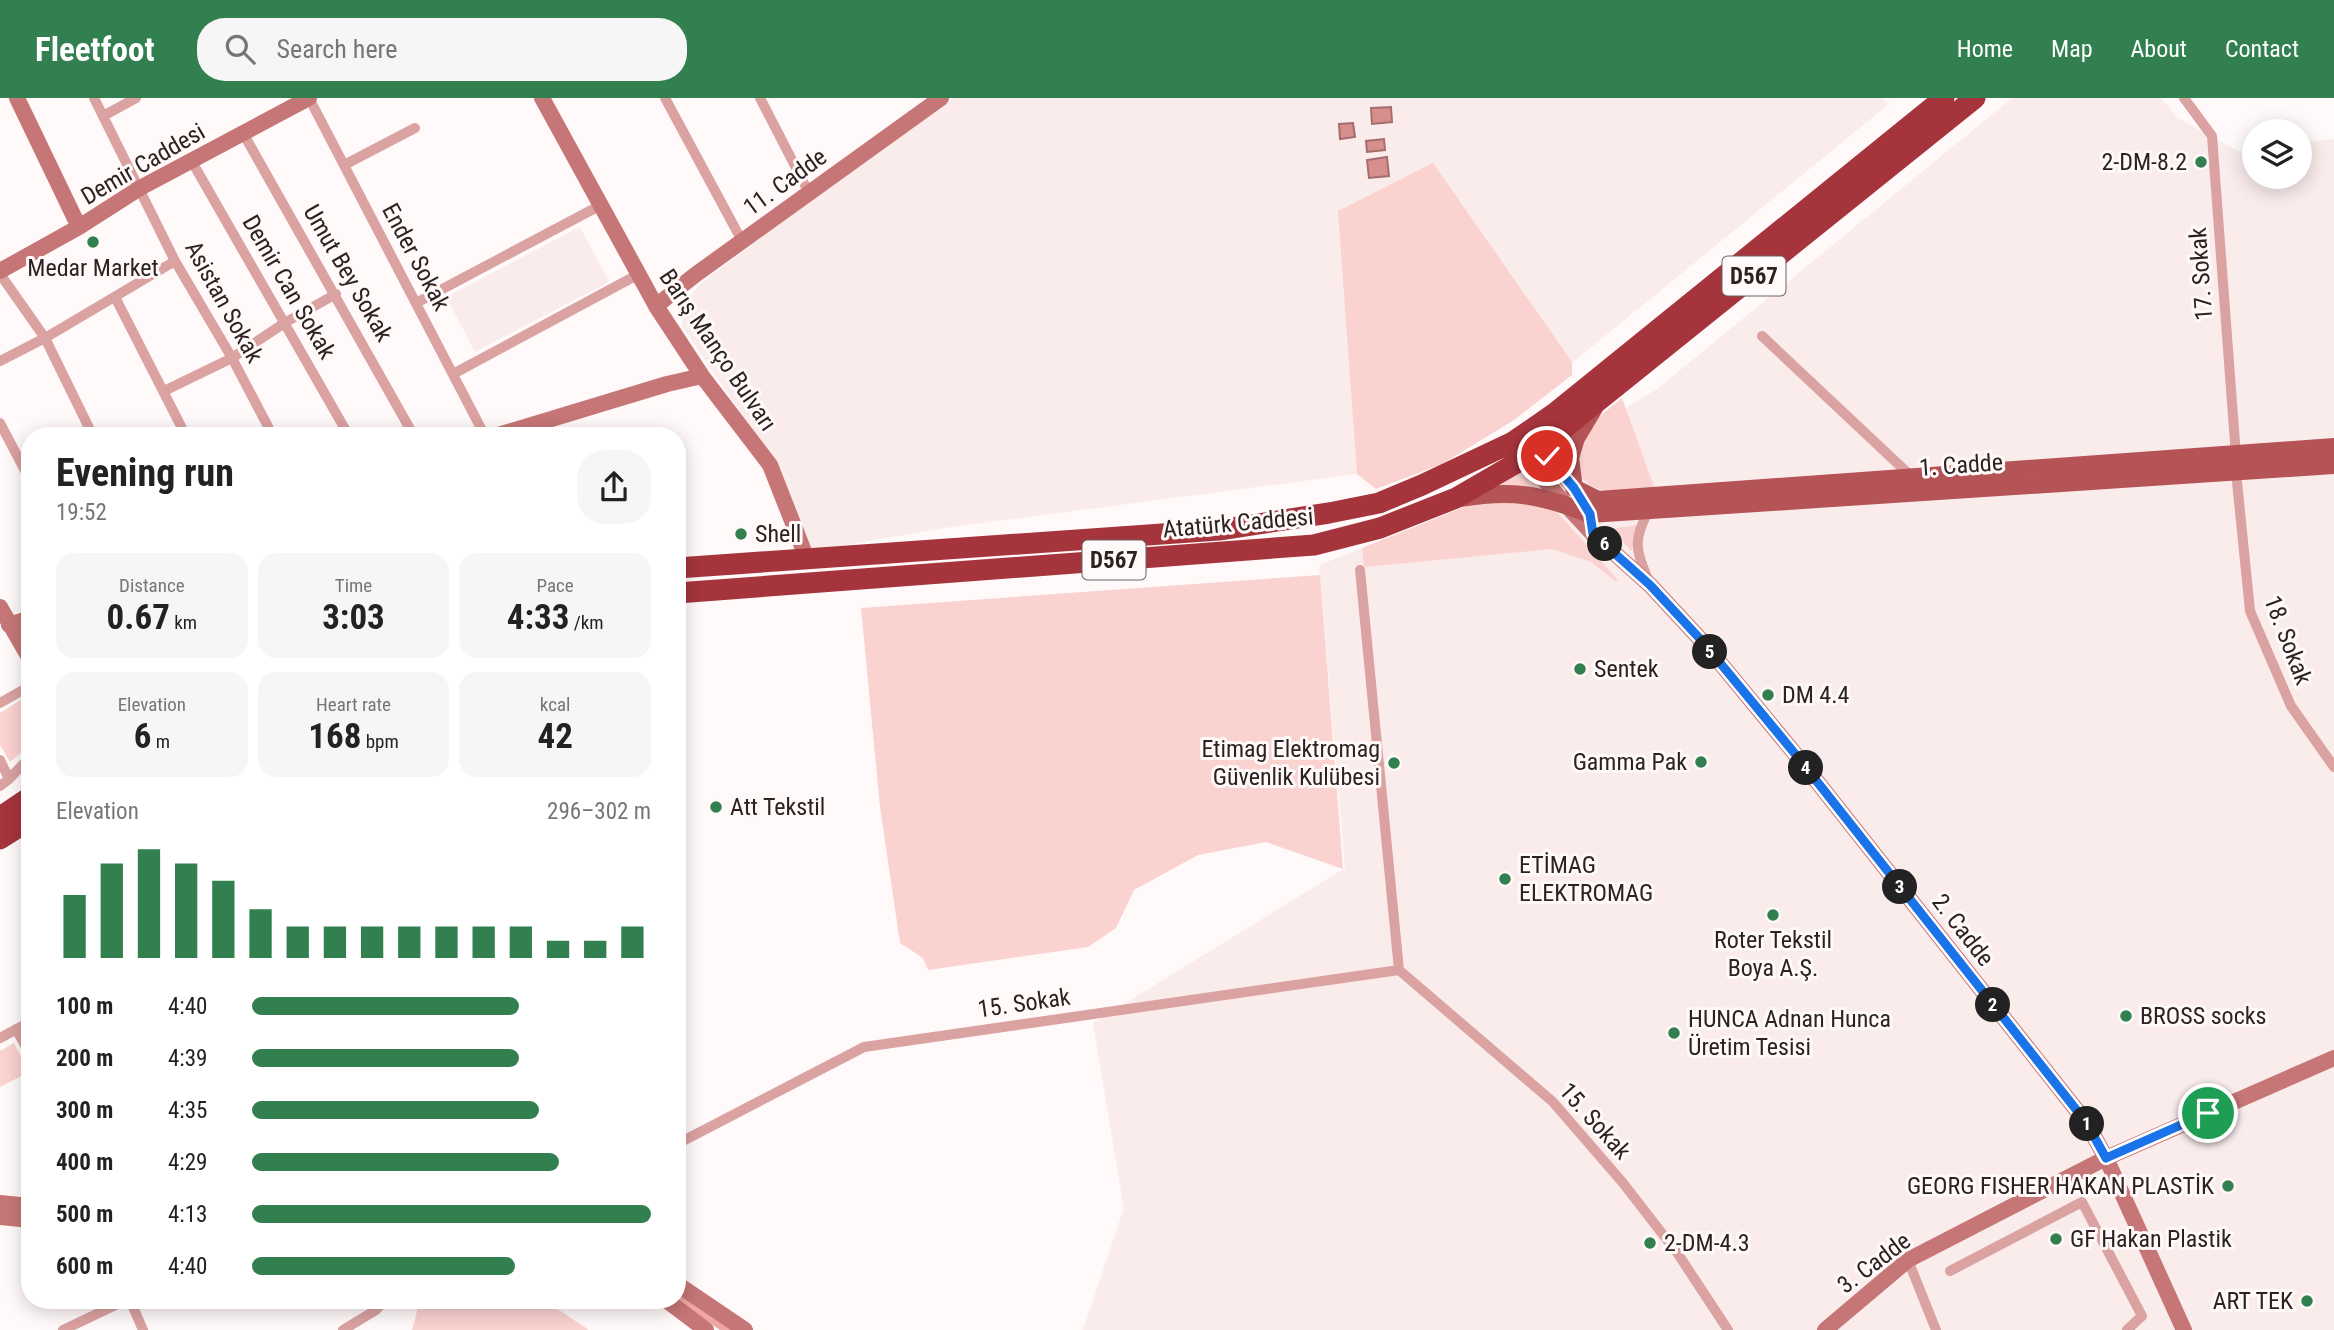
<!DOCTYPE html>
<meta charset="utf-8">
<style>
body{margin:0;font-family:"Roboto Condensed",sans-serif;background:#f6f6f6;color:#222;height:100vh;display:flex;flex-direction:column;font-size:26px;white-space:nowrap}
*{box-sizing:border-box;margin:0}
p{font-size:23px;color:#767676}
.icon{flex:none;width:38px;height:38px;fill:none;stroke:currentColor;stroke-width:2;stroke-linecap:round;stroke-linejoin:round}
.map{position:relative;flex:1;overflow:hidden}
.side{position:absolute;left:21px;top:329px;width:665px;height:882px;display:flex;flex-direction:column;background:#fff;border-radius:28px;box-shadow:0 4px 18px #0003}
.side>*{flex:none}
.controls{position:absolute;left:2242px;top:21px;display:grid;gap:14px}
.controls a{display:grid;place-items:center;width:70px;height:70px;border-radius:50%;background:#fff;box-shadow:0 4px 18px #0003;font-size:35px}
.pin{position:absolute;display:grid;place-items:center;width:60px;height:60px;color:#fff;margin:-30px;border:4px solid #fff;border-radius:50%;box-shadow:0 2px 7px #0007}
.km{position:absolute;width:35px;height:35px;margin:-18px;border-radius:50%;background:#222;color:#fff;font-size:19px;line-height:35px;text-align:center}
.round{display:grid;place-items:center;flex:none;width:74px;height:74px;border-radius:28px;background:#f6f6f6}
.summary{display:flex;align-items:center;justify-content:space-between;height:119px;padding:0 35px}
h1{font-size:38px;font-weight:700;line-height:52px}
.metrics{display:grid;grid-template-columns:repeat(3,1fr);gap:10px;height:119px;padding:7px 35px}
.metrics div{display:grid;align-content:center;border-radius:18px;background:#f6f6f6;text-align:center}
.metrics b{font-size:35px;font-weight:700}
.metrics small{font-size:19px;font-weight:400}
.metrics p{font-size:19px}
.chart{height:196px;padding:14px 35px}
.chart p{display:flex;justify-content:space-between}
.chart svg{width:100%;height:126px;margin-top:7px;stroke:#32804f;stroke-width:6}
ul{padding:0 35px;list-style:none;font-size:23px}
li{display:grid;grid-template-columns:112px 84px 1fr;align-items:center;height:52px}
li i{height:18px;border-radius:9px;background:#32804f}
header{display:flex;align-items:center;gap:42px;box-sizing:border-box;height:98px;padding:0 35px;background:#32804f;color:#fff}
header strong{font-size:33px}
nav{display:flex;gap:38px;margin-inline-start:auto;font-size:24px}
.search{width:490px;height:63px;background:#f6f6f6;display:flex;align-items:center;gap:18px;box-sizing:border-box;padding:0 24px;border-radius:28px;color:#767676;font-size:26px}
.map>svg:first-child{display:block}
</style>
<header>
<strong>Fleetfoot</strong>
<div class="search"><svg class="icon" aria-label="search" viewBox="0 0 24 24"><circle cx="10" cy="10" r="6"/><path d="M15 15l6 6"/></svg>Search here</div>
<nav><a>Home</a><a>Map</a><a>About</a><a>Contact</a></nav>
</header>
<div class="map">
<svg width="2334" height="1232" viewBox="0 0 2334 1232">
<rect width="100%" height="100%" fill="#fff9f9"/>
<!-- built -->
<path fill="#fbecec" d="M953 0H1880L1889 6 1572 265 1433 66 1339 113 1357 376 944 430 812 453 777 369 682 228 685 204 701 185 916 24Z
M2012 0H2161L2178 20 2238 53 2254 51V79H2300V45L2334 41V1232H1083L1124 1110 1093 925 1345 770 1319 467 1450 416 1657 291Z
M580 129 609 184 475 254 446 199Z"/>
<!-- green -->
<path fill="#fad2d0" d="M1433 65 1572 264V277L1514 322 1442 366 1376 391 1357 376 1338 113Z
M1622 300 1656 394C1637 394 1615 396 1596 390 1587 387 1580 379 1578 370 1570 338 1599 319 1622 300Z
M1527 368 1552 397 1494 391Z
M1484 401 1549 405 1618 482 1615 483 1591 464 1552 451 1364 469 1362 450Z
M1637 427 1632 451 1631 453 1611 431Z
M1320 477 1343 771 1266 744 1198 757 1134 792 1116 830 1088 849 928 872 923 860 900 845 880 709 861 510Z
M30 596V647L10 664 0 647V615Z
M14 945 29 974 0 989V953Z
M420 1202H544L589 1232H412Z"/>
<!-- forest -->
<path fill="#f0a6a4" d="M677 1192 738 1232H720L677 1202Z"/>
<!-- water -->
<path fill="#d78f8e" stroke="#a46e6e" stroke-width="2" d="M1391 9 1392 24 1372 26 1371 10Z
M1353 25 1355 39 1340 41 1339 26Z
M1384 41 1385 52 1367 54 1366 43Z
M1387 59 1389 78 1369 80 1367 62Z"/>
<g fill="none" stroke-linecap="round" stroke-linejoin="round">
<!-- street -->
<path stroke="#daa2a1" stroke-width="10" d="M94 0 175 163 232 260 273 338
M309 0 485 338
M665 0 742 143
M760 0 809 95
M2184 0 2212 38 2236 358
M103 18 136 0
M243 35 414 338
M191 62 349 338
M344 67 415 30
M0 176 45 240 93 338
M115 199 186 338
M416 205 601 107
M1762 238 1913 380
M0 263 45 240 175 163
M453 276 639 176
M164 293 232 260 286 224 336 196
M0 325 30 382
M2236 374 2250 513 2291 608 2334 669
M1360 472 1399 872
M1649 484C1636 452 1632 443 1649 412
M0 605 30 588
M0 662 9 681 0 688
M9 681 30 659
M16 931 30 956
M0 940 30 924
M677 1046 864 949 1399 872 1553 1004 1623 1085 1678 1156 1728 1232
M1908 1162 1936 1232
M1950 1173 2082 1104 2142 1218 2127 1232
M130 1202 143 1232
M63 1232 126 1202
M343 1232 376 1212 385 1202"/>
<!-- secondary -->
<path stroke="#c67676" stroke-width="16" d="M17 0 79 129
M542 0 656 208 702 278 770 367 807 461
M0 173 79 129 140 90 309 0
M656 208 695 177 941 0
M495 338 667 286 702 278
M1537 347 1532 356 1536 372 1565 406 1593 436 1650 487 1702 543 1796 657 2086 1024 2106 1060 2184 1232
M1527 352 1547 358 1576 392
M0 509 30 561
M9 527 30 520
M0 1105 30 1108
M0 1119 30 1122
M677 1186 745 1232
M666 1202 706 1232
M1825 1232 1908 1162 2106 1060 2334 960"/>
<!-- primary -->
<path stroke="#b55457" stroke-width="18" d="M1594 310 1576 340 1570 360 1574 390 1598 402 2334 349
M1461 400C1513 391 1541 397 1590 416L2334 367"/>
<!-- highway -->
<path stroke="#a5343c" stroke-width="21" d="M677 470 1219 432 1329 415 1379 405 1422 387 1513 344 1555 315 1944 0
M677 495 1314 447 1380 430 1456 400 1532 356 1975 0
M0 719 30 699
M0 741 30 722"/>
</g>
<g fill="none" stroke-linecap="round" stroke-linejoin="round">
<!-- route casing -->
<g stroke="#fff" stroke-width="14">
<path id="route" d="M1547 358 1574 390 1590 416 1593 436 1650 487 1702 543 1796 657 2086 1024 2106 1060 2208 1015"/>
</g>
<!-- route -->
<use href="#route" stroke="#1a73e8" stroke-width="9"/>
</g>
<!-- markers -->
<g fill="#32804f" stroke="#fff9f9" stroke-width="2.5">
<circle cx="2201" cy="64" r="7"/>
<circle cx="93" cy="144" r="7"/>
<circle cx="741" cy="436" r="7"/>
<circle cx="1580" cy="571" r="7"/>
<circle cx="1768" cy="597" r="7"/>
<circle cx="1701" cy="664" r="7"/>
<circle cx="1394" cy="665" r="7"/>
<circle cx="716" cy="709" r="7"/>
<circle cx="1505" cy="781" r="7"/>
<circle cx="1773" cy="817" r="7"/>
<circle cx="2126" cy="918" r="7"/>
<circle cx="1674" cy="935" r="7"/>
<circle cx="2228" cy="1088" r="7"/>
<circle cx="2056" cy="1141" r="7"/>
<circle cx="1650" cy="1145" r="7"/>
<circle cx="2307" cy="1203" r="7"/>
</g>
<g text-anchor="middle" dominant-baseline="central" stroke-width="6" stroke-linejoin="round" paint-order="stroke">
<!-- shield labels -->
<g fill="#fff9f9" stroke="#6b6262" stroke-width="2">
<rect x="1722.5" y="158.5" width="63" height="39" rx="5"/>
<rect x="1082.5" y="442.5" width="63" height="39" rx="5"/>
</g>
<g font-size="23" font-weight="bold" fill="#2c2222">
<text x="1754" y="178">D567</text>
<text x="1114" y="462">D567</text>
</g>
<!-- poi labels -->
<g font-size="24" fill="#2c2222" stroke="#fff9f9" text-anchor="start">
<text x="2187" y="64" text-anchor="end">2-DM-8.2</text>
<text x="93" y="170" text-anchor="middle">Medar Market</text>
<text x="755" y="436">Shell</text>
<text x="1594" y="571">Sentek</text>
<text x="1782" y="597">DM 4.4</text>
<text x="1380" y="651" text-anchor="end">Etimag Elektromag<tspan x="1380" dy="28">Güvenlik Kulübesi</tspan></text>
<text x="1687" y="664" text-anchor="end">Gamma Pak</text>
<text x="730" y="709">Att Tekstil</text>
<text x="1519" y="767">ETİMAG<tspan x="1519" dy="28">ELEKTROMAG</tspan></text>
<text x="1773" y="842" text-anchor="middle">Roter Tekstil<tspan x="1773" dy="28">Boya A.Ş.</tspan></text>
<text x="2140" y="918">BROSS socks</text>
<text x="1688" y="921">HUNCA Adnan Hunca<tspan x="1688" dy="28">Üretim Tesisi</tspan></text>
<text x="2214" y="1088" text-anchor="end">GEORG FISHER HAKAN PLASTİK</text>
<text x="2070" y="1141">GF Hakan Plastik</text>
<text x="1664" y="1145">2-DM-4.3</text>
<text x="2293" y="1203" text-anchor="end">ART TEK</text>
</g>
<!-- street labels -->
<g font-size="24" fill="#2c2222" stroke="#fff9f9">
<text transform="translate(143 66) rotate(-30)">Demir Caddesi</text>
<text transform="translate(785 84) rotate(-36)">11. Cadde</text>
<text transform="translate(416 159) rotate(62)">Ender Sokak</text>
<text transform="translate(348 175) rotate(60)">Umut Bey Sokak</text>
<text transform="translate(2201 176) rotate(-94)">17. Sokak</text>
<text transform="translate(289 189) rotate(60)">Demir Can Sokak</text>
<text transform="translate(224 204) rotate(61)">Asistan Sokak</text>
<text transform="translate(718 252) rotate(56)">Barış Manço Bulvarı</text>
<text transform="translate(1961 367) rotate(-4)">1. Cadde</text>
<text transform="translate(1238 425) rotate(-5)">Atatürk Caddesi</text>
<text transform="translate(2288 542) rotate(69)">18. Sokak</text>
<text transform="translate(1963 832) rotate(52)">2. Cadde</text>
<text transform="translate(1024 905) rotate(-8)">15. Sokak</text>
<text transform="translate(1595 1023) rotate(48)">15. Sokak</text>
<text transform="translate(1874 1165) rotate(-37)">3. Cadde</text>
</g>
</g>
</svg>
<div class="controls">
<a><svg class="icon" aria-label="layers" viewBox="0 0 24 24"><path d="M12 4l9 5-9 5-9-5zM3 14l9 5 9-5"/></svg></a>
</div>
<div class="pin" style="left:2208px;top:1015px;background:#1e9e55"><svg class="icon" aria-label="arrive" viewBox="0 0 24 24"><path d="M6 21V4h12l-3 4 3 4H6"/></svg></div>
<div class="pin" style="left:1547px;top:358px;background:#d93025"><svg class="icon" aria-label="check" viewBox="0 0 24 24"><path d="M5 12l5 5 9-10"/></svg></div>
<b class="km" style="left:2087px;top:1026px">1</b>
<b class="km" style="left:1993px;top:907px">2</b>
<b class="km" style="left:1900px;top:789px">3</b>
<b class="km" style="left:1806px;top:670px">4</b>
<b class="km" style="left:1710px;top:554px">5</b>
<b class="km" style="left:1605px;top:446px">6</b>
<section class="side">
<div class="summary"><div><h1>Evening run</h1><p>19:52</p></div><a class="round"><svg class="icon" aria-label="share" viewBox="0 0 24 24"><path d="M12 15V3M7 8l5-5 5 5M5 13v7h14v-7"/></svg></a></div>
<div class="metrics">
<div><p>Distance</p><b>0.67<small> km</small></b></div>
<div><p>Time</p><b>3:03</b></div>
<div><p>Pace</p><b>4:33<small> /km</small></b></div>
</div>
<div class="metrics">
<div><p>Elevation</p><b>6<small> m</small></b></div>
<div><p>Heart rate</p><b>168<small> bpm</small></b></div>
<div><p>kcal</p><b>42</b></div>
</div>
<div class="chart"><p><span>Elevation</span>296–302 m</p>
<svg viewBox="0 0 160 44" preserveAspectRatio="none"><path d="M5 44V22M15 44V11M25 44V6M35 44V11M45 44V17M55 44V27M65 44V33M75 44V33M85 44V33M95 44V33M105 44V33M115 44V33M125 44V33M135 44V38M145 44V38M155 44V33"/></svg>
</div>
<ul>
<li><b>100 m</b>4:40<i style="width:67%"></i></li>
<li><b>200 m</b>4:39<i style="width:67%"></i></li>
<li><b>300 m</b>4:35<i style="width:72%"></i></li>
<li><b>400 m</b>4:29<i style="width:77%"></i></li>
<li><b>500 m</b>4:13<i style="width:100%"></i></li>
<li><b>600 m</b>4:40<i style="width:66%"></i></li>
</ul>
</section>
</div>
